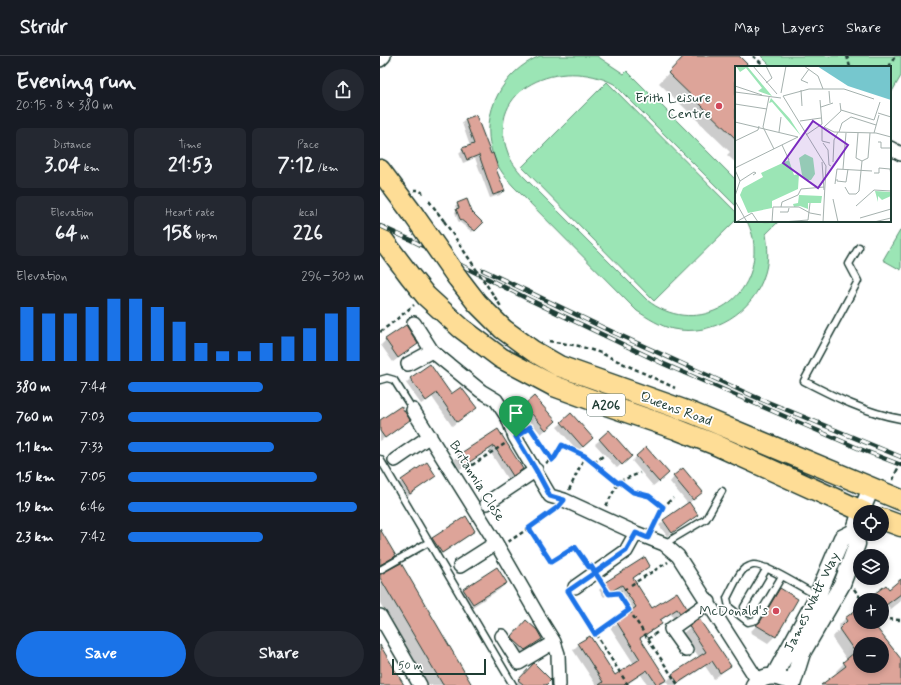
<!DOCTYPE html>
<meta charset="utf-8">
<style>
body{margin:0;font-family:Mynerve,sans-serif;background:#242831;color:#f1f3f6;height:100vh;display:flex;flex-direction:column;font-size:15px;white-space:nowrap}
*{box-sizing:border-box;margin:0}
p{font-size:13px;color:#9ea1a6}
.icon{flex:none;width:22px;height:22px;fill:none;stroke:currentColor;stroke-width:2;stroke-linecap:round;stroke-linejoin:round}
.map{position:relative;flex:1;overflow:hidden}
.panel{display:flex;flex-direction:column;background:#171b24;width:380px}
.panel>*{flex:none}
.buttons{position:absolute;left:473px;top:449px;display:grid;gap:8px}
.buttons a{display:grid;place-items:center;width:36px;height:36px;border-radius:50%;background:#171b24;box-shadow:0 2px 6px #0003;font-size:20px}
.scale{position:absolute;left:12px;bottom:10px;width:94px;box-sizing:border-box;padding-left:4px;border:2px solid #1f3d34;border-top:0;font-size:11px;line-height:14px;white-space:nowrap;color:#1f3d34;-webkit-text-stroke:3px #fff;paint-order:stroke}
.pin{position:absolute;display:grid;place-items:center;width:34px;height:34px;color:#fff;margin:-41px -17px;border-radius:50% 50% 50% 0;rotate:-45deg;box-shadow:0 0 4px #0007}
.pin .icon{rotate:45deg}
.round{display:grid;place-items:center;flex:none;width:42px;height:42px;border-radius:21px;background:#242831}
.head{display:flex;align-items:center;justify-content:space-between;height:68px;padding:0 16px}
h1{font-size:22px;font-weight:800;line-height:30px}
.metrics{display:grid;grid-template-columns:repeat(3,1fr);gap:6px;height:68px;padding:4px 16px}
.metrics div{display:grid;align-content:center;border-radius:6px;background:#242831;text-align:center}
.metrics b{font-size:20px;font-weight:800}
.metrics small{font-size:11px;font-weight:400}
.metrics p{font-size:11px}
.chart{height:112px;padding:8px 16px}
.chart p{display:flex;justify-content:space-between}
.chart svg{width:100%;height:72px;margin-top:4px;stroke:#1a73e8;stroke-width:6}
.cta{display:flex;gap:8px;margin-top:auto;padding:8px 16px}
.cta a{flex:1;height:46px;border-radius:24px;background:#1a73e8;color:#fff;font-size:16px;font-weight:800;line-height:46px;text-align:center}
.cta a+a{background:#242831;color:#f1f3f6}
ul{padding:0 16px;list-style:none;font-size:13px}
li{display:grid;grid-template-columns:64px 48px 1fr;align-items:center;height:30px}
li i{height:10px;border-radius:5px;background:#1a73e8}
header{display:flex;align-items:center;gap:24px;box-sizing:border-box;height:56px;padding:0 20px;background:#171b24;border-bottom:1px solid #363941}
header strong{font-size:19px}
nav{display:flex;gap:22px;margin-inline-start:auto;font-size:14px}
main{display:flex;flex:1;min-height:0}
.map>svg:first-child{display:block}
</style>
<header>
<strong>Stridr</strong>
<nav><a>Map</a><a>Layers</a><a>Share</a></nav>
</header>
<main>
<section class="panel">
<div class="head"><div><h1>Evening run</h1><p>20:15 · 8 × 380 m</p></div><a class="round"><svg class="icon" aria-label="share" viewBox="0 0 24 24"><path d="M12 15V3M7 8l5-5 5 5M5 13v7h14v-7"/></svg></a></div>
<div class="metrics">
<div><p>Distance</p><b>3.04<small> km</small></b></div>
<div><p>Time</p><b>21:53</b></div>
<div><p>Pace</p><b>7:12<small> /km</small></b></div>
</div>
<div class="metrics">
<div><p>Elevation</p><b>64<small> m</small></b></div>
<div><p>Heart rate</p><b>158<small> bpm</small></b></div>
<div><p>kcal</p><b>226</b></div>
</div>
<div class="chart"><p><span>Elevation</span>296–303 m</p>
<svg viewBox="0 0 160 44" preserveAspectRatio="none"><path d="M5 44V11M15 44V15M25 44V15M35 44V11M45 44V6M55 44V6M65 44V11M75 44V20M85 44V33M95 44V38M105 44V38M115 44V33M125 44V29M135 44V24M145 44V15M155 44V11"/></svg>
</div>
<ul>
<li><b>380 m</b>7:44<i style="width:57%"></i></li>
<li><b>760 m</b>7:03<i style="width:82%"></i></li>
<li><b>1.1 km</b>7:33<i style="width:62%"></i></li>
<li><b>1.5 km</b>7:05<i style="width:80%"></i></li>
<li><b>1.9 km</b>6:46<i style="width:97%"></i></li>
<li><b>2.3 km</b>7:42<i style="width:57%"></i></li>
</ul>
<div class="cta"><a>Save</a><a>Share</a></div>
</section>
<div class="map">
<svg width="521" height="629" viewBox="0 0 521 629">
<rect width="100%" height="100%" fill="#fff"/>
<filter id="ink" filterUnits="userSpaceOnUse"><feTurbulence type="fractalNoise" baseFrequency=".025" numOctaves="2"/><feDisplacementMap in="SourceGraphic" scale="8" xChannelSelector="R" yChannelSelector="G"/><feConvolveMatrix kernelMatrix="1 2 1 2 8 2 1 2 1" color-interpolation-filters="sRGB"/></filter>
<g filter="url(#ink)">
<!-- green -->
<path fill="#9be5b5" stroke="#5d9174" d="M160 0H217L244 18 247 15 356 124V150L234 28C181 0 103 32 128 97 131 106 137 113 143 120L267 244C312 280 376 250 374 192 374 182 371 174 367 165H397L398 166 386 178C388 191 389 204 385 217 374 256 333 281 293 273 280 270 268 262 257 255L133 130C124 120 116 109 112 96 100 57 123 15 160 0Z
M381 0H521V20L510 39V11H392Z
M227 26 356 156V164L274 245 142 111Z
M521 173V214L503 204Z"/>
<!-- shadow -->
<path fill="#0003" fill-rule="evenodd" d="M305 0H357L369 11H356V107L347 99 350 96 279 27Z
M86 63 110 99 117 112 116 114 123 135 120 139 110 142 95 102 83 107 79 97 83 93 90 90 82 67Z
M87 144 91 157 101 167 92 176 78 165 75 156 77 154 75 150 77 148Z
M6 284 37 288 13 306 1 289Z
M31 322 71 339 95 352 72 370 52 341 41 348 26 327Z
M154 342 170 370 161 378 140 354Z
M29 364 24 369 0 385V365Z
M182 367 207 387 198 395 177 371Z
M118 374 142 413 128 424 109 394 80 413 74 404 79 399Z
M220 384 246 404 237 412 215 388Z
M266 392 283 422 273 430 252 405Z
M46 407 55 420 26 442 17 429Z
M294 421 317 440 309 447 317 459 287 480 279 469 308 448 290 426Z
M0 475 15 500 5 509 0 512Z
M94 475 90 479 57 501 48 488 53 483Z
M269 510 263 516 252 523 272 554 306 552 293 562 291 558 279 565 281 568 275 573 260 583 287 625 293 619 319 601 303 577 319 564 350 610 334 623 325 610 297 629H289L286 624 281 629H268L261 619 246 629H216L193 594 199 588 235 620 254 608 230 571 250 556 236 534 224 541 219 534 225 528Z
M0 519 91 629H48L0 547Z
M521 525V545L511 553 507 549 502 553V544H488L508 534Z
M126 527 119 534 86 555 77 540 84 533Z
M400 533 395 580 388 587 370 576 375 571 393 540Z
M480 552V566H491L521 603V629H442L457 617 456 615 467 604 452 582 459 574 458 570 466 562ZM480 588H502V610H480Z
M141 570 161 582 140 598 128 586Z
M154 609 165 629H134Z"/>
<!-- building -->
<path fill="#dda499" stroke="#1f3d34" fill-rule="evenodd" d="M304 0H359L370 11H356V83L288 17Z
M96 59 111 98 113 97 118 112 116 113 125 135 113 139 99 99 87 104 82 92 94 88 85 63Z
M87 143 92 156 103 167 95 175 80 163 76 153 79 152 77 147Z
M26 269 38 288 18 302 5 283Z
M50 308 71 338 81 331 97 352 77 366 57 337 46 345 30 322Z
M154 340 176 365 166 374 144 349Z
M21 350 30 364 5 382 0 375V364Z
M191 357 213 382 203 391 181 366Z
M118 373 143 413 133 420 114 390 85 409 78 399Z
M229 374 252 400 242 409 219 383Z
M266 391 289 417 279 426 256 400Z
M47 406 56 420 30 438 21 424Z
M303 412 323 436 313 444 293 420Z
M309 446 318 459 292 477 283 464Z
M86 460 95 475 62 497 52 482Z
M0 473 16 500 0 509Z
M265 501 270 510 253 522 272 552 297 536 307 552 300 557 297 553 280 564 282 568 260 582 287 624 277 629 267 614 244 629H219L223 626 198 587 210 580 235 619 260 603 236 565 256 551 242 529 230 536 224 527Z
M21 507 92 629H63L0 522V518Z
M117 511 127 527 93 548 83 533Z
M521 523V538L502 552V544H486L506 529 509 533Z
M400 532 418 543 396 581 376 569 380 566Z
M480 551V566H492L521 603V629H441L466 610 463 606 475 596 459 573 467 565 465 562ZM480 588H502V610H480Z
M319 563 351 610 340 617 332 605 298 627 292 618 326 596 309 570Z
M146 564 157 574 162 583 145 594 134 584 132 580Z
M0 589 24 629H0Z
M154 607 171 624 166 629H144L138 624Z"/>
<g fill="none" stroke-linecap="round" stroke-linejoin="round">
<!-- service casing -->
<g stroke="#1f3d34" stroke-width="9">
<path id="service" d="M479 191 469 208 478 225 424 325C455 341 486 357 521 363
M0 324 7 322 14 324 33 354
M0 403 133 629
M284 488 326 463 342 435
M0 514 49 486
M402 520 376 564 368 566 349 551 347 542C351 535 358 518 364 513 366 512 371 509 373 509 384 507 424 533 436 539
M364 551 387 512"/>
</g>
<!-- minor casing -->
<g stroke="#1f3d34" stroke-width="16">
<path id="minor" d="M0 4 4 0
M510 92 521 98
M34 267 52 295
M28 308 52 295 101 335 116 344 128 362 135 381 170 440 184 444 256 477
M33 354 116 487 164 570 174 586 178 598 179 629
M15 404 50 380
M107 447 156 414
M80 510 116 487
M195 531 246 495 256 477 284 488 298 500 378 625
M0 560 40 629
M122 580 139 607 174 586
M306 594 291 573 329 546"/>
</g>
<!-- tertiary casing -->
<g stroke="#1f3d34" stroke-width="19">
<path id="tertiary" d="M481 456 491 432
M394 620 436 543 462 482 474 476
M374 629C382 621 392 618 403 623
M412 629 422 597 462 528 477 488 474 476 480 458"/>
</g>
<!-- primary casing -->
<g stroke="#1f3d34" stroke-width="23">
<path id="primary" d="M0 114 33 158
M0 180 30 220 46 240 81 272 121 302 174 330 215 345 296 373 334 388 484 456
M77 221 97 247 123 273 153 295 179 310 312 357 521 444
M502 463 521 470"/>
</g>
<!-- path -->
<path stroke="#1f3d34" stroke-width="2.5" stroke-dasharray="4 3" stroke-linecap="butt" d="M373 0 386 11
M467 0 470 11
M509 11 515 0
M34 134H39L43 137
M49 145 64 165
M0 276 12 267 34 249
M169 285 199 290 221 297 295 332
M145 374 150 371 172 403
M166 407 175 401 182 389 205 400 238 427 239 425 253 436 269 440 283 451
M214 407 223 400
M86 413 126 387
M513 424 516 416
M240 425 260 417
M189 434 205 400
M226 450 238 427
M175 454 149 472 171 506 195 491 207 508
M274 471 283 451 293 442
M128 486 149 472
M222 527 229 538 238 537 249 554
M251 529 288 506
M474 533 482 544
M238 537 247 532
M193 543 248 629
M502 563 521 564
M215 578 249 554 298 629
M268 583 279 575"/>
<!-- service -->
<use href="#service" stroke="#fff" stroke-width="6"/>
<!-- minor -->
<use href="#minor" stroke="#fff" stroke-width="13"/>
<!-- tertiary -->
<use href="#tertiary" stroke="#fff" stroke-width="16"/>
<!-- primary -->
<use href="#primary" stroke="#fedd96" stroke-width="20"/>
<!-- rail casing -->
<g stroke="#1f3d34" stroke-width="4.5">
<path id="rail" d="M0 170 31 184 150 244 284 308 480 393 521 409
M103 214 224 272 373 340 521 401"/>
</g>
<!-- rail -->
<use href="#rail" stroke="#fff" stroke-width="3" stroke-dasharray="9" stroke-linecap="butt"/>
<!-- primary-bridge casing -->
<g stroke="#1f3d34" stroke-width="23" stroke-linecap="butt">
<path id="primary-bridge" d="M33 158 77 221"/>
</g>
<!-- path-bridge -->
<path stroke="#1f3d34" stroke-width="2.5" stroke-dasharray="4 3" stroke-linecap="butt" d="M64 165 122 252
M516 416 521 407"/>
<!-- primary-bridge -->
<use href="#primary-bridge" stroke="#fedd96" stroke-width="20"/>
</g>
</g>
<g fill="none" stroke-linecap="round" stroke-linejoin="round" filter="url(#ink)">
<!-- route casing -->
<g stroke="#fff" stroke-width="8">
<path id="route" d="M136 381 156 414 170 440 184 444 178 451 149 472 171 506 195 491 209 511 211 510 229 538 238 537 249 554 215 578 188 535 246 495 256 477 268 482 283 451 269 440 253 436 240 426 238 427 205 400 182 389 175 401 172 404 150 371 136 381"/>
</g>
<!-- route -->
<use href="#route" stroke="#1a73e8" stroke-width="5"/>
</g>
<!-- markers -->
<g fill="#d1495b" stroke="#fff" stroke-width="1.5">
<circle cx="339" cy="50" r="4"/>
<circle cx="396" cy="555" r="4"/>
</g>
<g text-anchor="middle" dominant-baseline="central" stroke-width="3.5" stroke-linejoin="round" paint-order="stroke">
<!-- shield labels -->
<rect fill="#fff" stroke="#627771" stroke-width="1" x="207" y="338" width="38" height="22" rx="3"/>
<g font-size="13" font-weight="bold" fill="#1f3d34">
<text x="226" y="349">A206</text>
</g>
<!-- poi labels -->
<g font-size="14" fill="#1f3d34" stroke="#fff" text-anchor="end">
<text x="331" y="42">Erith Leisure<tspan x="331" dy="16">Centre</tspan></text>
<text x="388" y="555">McDonald's</text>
</g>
<!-- street labels -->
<g font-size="14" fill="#1f3d34" stroke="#fff">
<text transform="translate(296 353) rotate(20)">Queens Road</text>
<text transform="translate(97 425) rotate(58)">Britannia Close</text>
<text transform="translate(432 546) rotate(-64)">James Watt Way</text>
</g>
</g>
<!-- overview -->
<g transform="translate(355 10)">
<rect width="156" height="156" fill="#fff"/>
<path d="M1 0H12L37 30 23 25 27 22 11 2 5 6ZM36 32 55 53 66 70 37 36 34 37ZM70 88 78 92 80 108 76 114H71L67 109 64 92ZM54 94 59 109 64 108 63 123 37 135V142L13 147 5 129 8 122 28 111 26 107ZM140 125 156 126V130L147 134 143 130V136ZM64 129 87 130 86 137H73V143L65 140 59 141 58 138 63 137Z" fill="#9be5b5"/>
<path d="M82 0H156V34L113 20Z" fill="#76c7ce"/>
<path fill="none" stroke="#a5b1ae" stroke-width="1" d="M18 0 42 28M31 0 37 12 31 17M69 0 83 10 88 23M73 17 66 14 74 3M0 20 27 29M66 24 67 40M94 25 95 37M0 26 46 32M46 27 51 0M48 30 74 23H109L139 33M48 30 91 100 88 156M34 31 28 61 39 83M85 34 87 58M0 38 32 43M86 41 98 37M106 44 139 54 145 36M143 47 156 51M65 55 86 52M0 56 63 71M89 61 99 66 141 67 156 71M89 61 106 45 105 37M87 62V75L95 77M44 66 46 51M104 66 107 57 116 51 141 59M123 67 121 92 127 95 133 92 135 67M139 67 144 49M71 69 87 58M0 75 23 64 24 60M143 76H146V82H156M88 77 93 84 94 99 96 100M47 79 54 94M87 96 89 124M98 96 99 74 103 66M0 102 63 71M108 103 111 67M0 104 5 115 0 130M139 107H144V102L155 103 156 109M102 113V115L111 116 113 103M5 115 19 106 21 107 18 109M100 118 102 103 137 105M110 121 114 128H121L124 125 127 95M98 133 103 156M0 135 12 156M121 140 139 124 156 125M46 141 47 136 63 129 66 123 89 121M45 146H53L54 142M125 152 156 143M1 156 17 147 23 156M37 156 38 141H64L75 147 86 149M47 156 73 154 75 137M139 156 156 152M156 156V137"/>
<path fill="#7b2cbf" fill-opacity="0.15" stroke="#7b2cbf" stroke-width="2" d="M78 55 113 79 83 122 48 97Z"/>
<rect width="156" height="156" fill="none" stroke="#1f3d34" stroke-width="2"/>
</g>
</svg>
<div class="buttons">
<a><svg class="icon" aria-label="locate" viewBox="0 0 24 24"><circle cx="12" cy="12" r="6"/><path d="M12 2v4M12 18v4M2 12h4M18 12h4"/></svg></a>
<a><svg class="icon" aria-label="layers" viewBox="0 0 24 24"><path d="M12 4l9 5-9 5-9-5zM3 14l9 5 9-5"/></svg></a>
<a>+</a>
<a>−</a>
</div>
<div class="scale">50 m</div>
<div class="pin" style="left:136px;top:381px;background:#1e9e55"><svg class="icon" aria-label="arrive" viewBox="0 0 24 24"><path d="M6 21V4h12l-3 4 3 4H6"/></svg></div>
</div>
</main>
